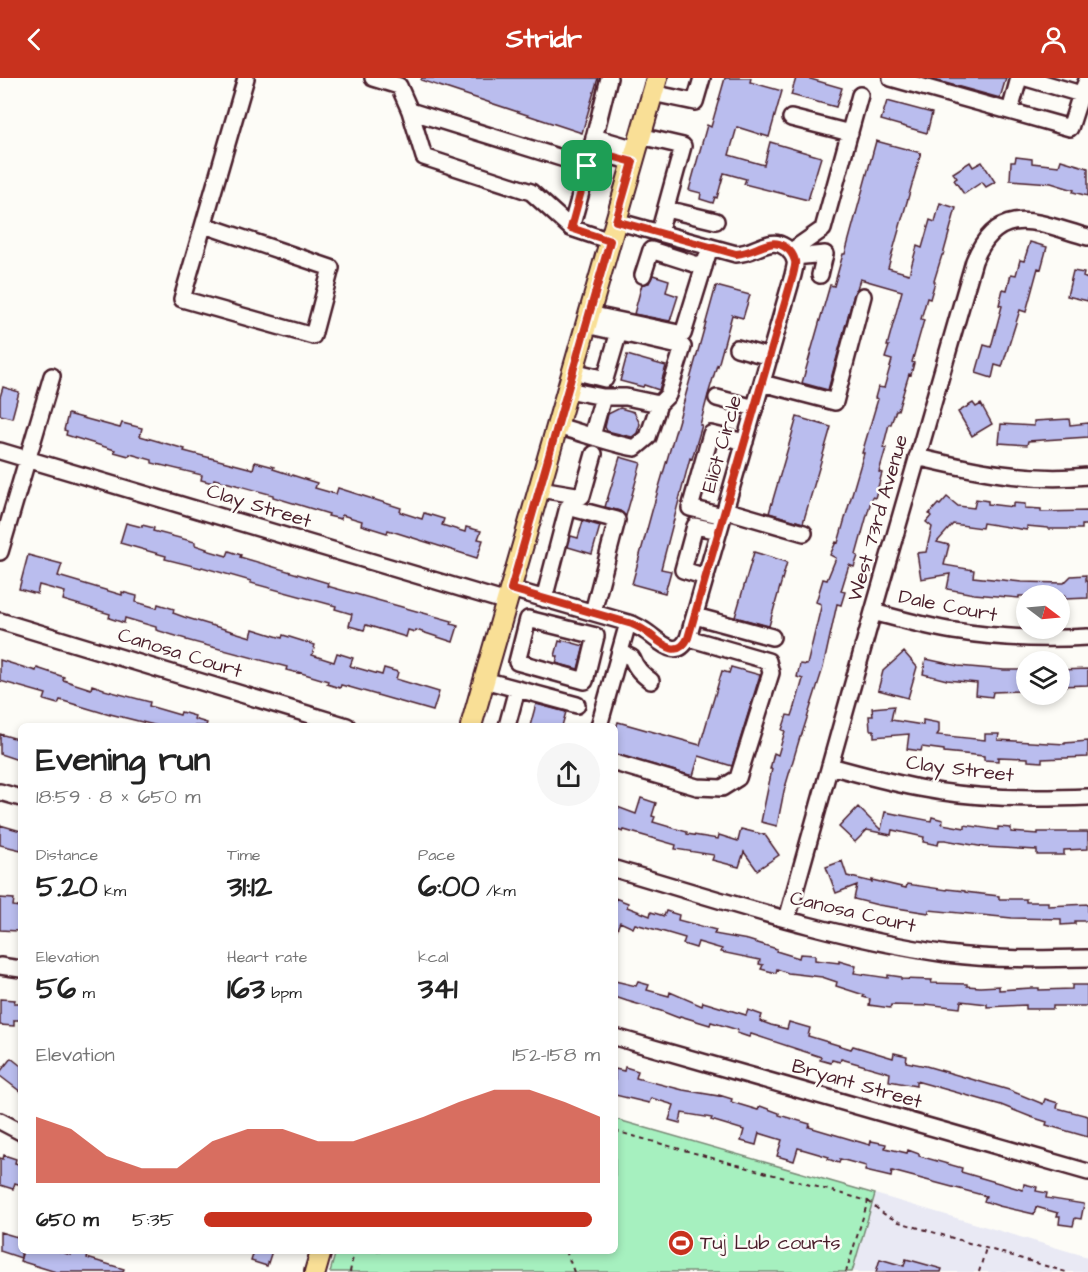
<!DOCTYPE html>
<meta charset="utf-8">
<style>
body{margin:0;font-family:"Architects Daughter",sans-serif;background:#f6f6f6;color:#222;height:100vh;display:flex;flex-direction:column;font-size:22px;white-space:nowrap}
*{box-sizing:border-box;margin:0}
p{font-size:20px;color:#767676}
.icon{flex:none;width:33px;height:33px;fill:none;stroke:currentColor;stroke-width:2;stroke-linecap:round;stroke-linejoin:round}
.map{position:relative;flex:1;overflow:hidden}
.details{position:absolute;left:18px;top:645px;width:600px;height:531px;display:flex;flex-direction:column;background:#fff;border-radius:9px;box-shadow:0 3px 9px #0003}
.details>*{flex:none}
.needle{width:39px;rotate:106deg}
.buttons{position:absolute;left:1016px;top:507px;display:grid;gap:12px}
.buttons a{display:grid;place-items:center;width:54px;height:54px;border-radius:50%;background:#fff;box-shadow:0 3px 9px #0003;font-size:30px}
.pin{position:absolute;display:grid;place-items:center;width:51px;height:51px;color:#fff;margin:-26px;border-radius:12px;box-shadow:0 3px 9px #0006}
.round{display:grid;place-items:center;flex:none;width:63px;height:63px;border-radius:32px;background:#f6f6f6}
.headline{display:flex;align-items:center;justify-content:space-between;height:102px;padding:0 18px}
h1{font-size:33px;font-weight:800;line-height:45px}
.metrics{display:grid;grid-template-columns:repeat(3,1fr);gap:9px;height:102px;padding:6px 18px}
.metrics div{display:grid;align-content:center}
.metrics b{font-size:30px;font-weight:800}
.metrics small{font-size:16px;font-weight:400}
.metrics p{font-size:16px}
.chart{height:168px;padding:12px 18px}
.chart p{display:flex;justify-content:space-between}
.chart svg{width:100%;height:108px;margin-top:6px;fill:#c8321e;opacity:.7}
ul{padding:0 18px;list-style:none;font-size:20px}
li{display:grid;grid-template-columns:96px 72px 1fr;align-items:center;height:45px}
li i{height:15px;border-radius:8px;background:#c8321e}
header{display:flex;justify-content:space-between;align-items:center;height:78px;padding:0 18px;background:#c8321e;color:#fff;font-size:27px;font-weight:800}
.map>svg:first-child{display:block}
</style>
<header><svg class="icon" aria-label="back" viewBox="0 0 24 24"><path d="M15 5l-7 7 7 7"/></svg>Stridr<svg class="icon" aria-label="person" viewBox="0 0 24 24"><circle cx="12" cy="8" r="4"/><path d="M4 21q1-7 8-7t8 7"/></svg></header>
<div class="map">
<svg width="1088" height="1194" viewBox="0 0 1088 1194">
<rect width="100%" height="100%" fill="#fdfcf7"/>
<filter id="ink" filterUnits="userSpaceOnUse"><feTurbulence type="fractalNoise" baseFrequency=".0167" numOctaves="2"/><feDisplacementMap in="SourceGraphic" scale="12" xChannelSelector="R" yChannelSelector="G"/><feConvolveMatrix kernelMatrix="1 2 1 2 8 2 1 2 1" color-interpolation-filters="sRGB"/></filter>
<g filter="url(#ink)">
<!-- built -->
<path fill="#e9e9f4" d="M875 1116 1088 1179V1194H852Z"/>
<!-- green -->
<path fill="#a6f0bf" stroke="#788875" stroke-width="1.5" d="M615 1041 875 1116 852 1194H330L336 1173H615Z"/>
<!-- building -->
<path fill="#babdee" stroke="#4a1f2b" stroke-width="1.5" d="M422 0H598L582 55 421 2Z
M725 0H751L750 4 782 13 769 59 737 49 729 77 764 87 770 64 821 79 808 122 744 106 746 101 724 95 717 120 715 119 713 125 700 121 701 115 689 112 707 47 711 49Z
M796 0H807L842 10 836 29 791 17Z
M927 0H1006L1000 20Z
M887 23 932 35 927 55 881 42Z
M876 63 921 75 888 190 909 196 917 168 922 170 930 142 935 144 940 125 956 130 943 177H942L934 203 935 204 930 221 927 220 921 241 924 242 912 284 914 285 911 297 909 296 898 332H896L891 346H889L883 370H886L879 394 882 395 875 420 872 419 856 477 858 478 854 489 849 487 841 513 845 514 841 527 837 526 823 590 801 659H800L784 713 777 748 761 744 772 691H770L774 675 778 677 785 653 782 652 787 637 792 638 795 629 803 601 797 599 800 586 807 587 821 529V526L816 524 823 501 827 502 836 480 830 477 836 464 838 465 852 416 864 375H862L878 321 875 320 878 309 884 310 892 282 885 280 889 268H887L902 213 860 201 857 211 854 216 828 312 802 305 830 207 834 208 843 176H845Z
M1016 79 1032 81V85L1059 88 1061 82 1088 90V118L1073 114 1074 112 1051 105 1010 102 1011 84H1015Z
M970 84 973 89 982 84 995 104 986 109 982 104 964 116 954 102 957 100 953 95Z
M1030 164 1047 169 1041 191 1038 190 1026 234 1020 232 1002 289 995 287 992 300 976 295 984 267 991 269 1002 228 999 227 1003 211 1007 212 1011 196 1016 197 1020 182 1024 183Z
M1073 193 1084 195 1083 199 1088 201V223L1067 218Z
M653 197 669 202 666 214 678 218 670 243 634 236 642 206 649 205Z
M716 208 750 217 743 240 732 237 718 288 717 287 708 317 700 347H702L692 381 690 380 661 491 671 493 665 515 632 506 652 433 679 341Z
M627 277 666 288 659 312 644 307 643 309 620 303Z
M3 309 19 314 12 340 0 337V319Z
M973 325 976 329 981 326 992 346 972 358 958 334Z
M620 330 634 334 640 346 637 355 632 359 607 353 605 349 608 336Z
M68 336 120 350 122 345 142 350 140 358 185 371 184 373 253 391 255 384 274 389 273 391 317 405 315 410 336 416 338 410 401 430 400 434 422 441 424 435 444 441 442 447 465 454 466 449 481 453 478 461 483 462 477 480 388 452 387 455 361 447 362 443 342 437 341 441 328 438 329 436 273 419V417L214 401 213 405 201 402 202 397 152 385V382L130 376 129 378 114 374 115 372 66 357 67 353 64 352Z
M797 339 831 349 803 445 769 435Z
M1069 341 1070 347 1088 345V359L1028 363 1027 367 999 365 1001 346 1034 348V343Z
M620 379 641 385 626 438 620 433 605 429Z
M947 419 958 428 974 430 976 421 988 423V426L1013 429V425L1025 426V430L1041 431V434L1088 433V447H1082V451H1048V450L1027 448V452L983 445 982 450 953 446 937 464 949 467 944 487 974 492 973 499 1022 504 1064 505 1071 498 1086 497V503H1088V520L1065 521V518H1019V520L974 516 947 511 950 496 921 501 917 475 926 474 932 449 926 444 931 438 929 436 938 426 940 427Z
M583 443 600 448 592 476 568 469 571 458 578 460Z
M126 445 142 449V447L154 450 153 453 195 464V467L207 471 206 472 227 478 229 473 241 477 240 479 328 505 327 508 452 543 451 546 458 548 453 564 416 552 415 554 408 552 406 559 366 547 364 552 349 548 352 536 335 531 336 528 251 505V503L202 489 201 490 165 481 166 478 120 465Z
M754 474 787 484 769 548 735 539Z
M28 477 62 486 58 498 122 517V514L137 518 136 524 157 530 158 526 174 531 173 535 184 539 251 559 253 551 282 560 283 557 315 567 312 577 334 584 337 575 353 580 350 588 382 597 384 590 398 594 396 601 439 614 433 633 349 609 341 607 340 610 327 606 328 603 298 594V595L286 592 287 589 186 562V561L156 552V549L125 540 124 545 109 540 110 536 63 522 65 514 39 507 37 516 19 511Z
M562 562 584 568 578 591 556 585 558 578H555L559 563 562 564Z
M904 574 917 589 908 620 878 612 883 593Z
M926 581 958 588 1004 592H1026V607L1019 608V613L993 614 992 619 976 617 977 605 947 602 923 596Z
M0 582 36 593 37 590 64 599 63 602 91 611 92 607 104 611V612L150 624 149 628 180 637 181 634 195 638 194 641 207 645 206 648H158L110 636V637L60 622 58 626 44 622 46 616 0 603Z
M731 589 760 597 732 688 699 678 693 698 615 676V653L618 644 700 667 722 593 729 595Z
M1088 591V607L1059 608V592Z
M536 626 566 634 562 648H530Z
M894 628 891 642 923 647V642L939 645V654L937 657 985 662V656H999L998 662 1065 666V665L1088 663V679L1042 681V684L1028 683V680L998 679V683L984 682V678L944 674V672L922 669 921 673 907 671 909 656 874 659V652H870L869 638H873L872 630Z
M0 656 21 662V683L0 676Z
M641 720 656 725 652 738 655 739 653 744 687 754V756L718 761 719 757 738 763 741 751 765 757 779 777 757 792 744 774 739 789 712 782 714 777 675 771 676 767 624 752 623 754 615 751V728L636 736Z
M858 729 881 752 885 734 931 743 932 739 943 742 942 746 965 750V747L998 752V749L1011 750V754L1038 756V754H1088V771L1064 772V777H1037V772L984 769 945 762H939L938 767 923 764 924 759 892 752 891 757 867 752 855 764 839 749Z
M0 747 21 753V772L0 767Z
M842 783 847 798 872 804V802L906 810 907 806 947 812V811L965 813V814L999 818V821H1026V824H1048V828L1088 826V843H1075V846L1061 847V841L1012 840 929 832V835L878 827 854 821 857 807 836 815 826 789Z
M0 820 14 821 13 828 19 829 18 853 0 852Z
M615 820 628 825 627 829 650 838 651 834 664 838 666 833 679 837 678 842 716 852 714 856 748 862 777 871 776 873 799 880 800 876 815 877V882L839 885V883L856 888 854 895 888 900V897L901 899V901L932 902 931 905 967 906V908L980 909 999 908V912L1031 910H1039V912L1072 911V907H1087V928H1053V931H1026V927L987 929V926L961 923 960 930 926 926V928L891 927 890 930 869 927 870 921 863 919 864 917 836 908 837 904 822 899 788 895 777 891 776 895 761 891 763 887 759 886 760 882 721 874 722 871 698 864 696 870 683 866 685 860 668 855 635 846 633 850 620 844 615 856Z
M615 903 636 908 638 904 649 907 647 912 669 918 670 914 702 928 703 924 746 937 748 932 762 937 760 943 771 947 787 951 789 944 810 950 808 958 851 971 853 968 893 980 894 975 907 978 906 984 926 988 1009 1012 1043 1026 1045 1021 1058 1025 1057 1030 1088 1038V1059L1046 1047 1047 1044 1031 1039 1001 1027 916 1003V1008L889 1003 890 995 841 981 840 984 832 982 831 985 820 982 821 979 751 956 749 959 737 955 738 952 711 944 710 947 680 938 679 940 661 933 627 923 615 919Z
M0 921 15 922 14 925H21V942H14V948L0 947Z
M11 980 21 988V1014L0 998V994Z
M625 989 638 993 636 1000 683 1012 719 1018V1017L732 1021 731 1024 758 1032 760 1028 779 1035V1037L810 1046 809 1049 870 1067 871 1063 886 1066 885 1070 907 1075 908 1072 919 1076V1078L962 1090 961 1094 1023 1112 1024 1106 1037 1109 1036 1113 1047 1115 1046 1120 1084 1126 1081 1141 1075 1140 1073 1148 1059 1146 1060 1138H1057L1058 1135 1036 1129 1034 1136 999 1128 984 1123 986 1118 892 1093 891 1099 865 1093 866 1088 840 1081 839 1085 828 1081 829 1079 798 1070 794 1083 777 1078 782 1062 759 1055 756 1067 741 1063 744 1052 711 1042 712 1040 682 1035 680 1045 669 1042 674 1027 651 1020 649 1025 615 1017V991L624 993Z
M4 1077 16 1081 15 1085 21 1087V1107L15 1105 13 1111 0 1107V1080L3 1081Z
M0 1154 21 1160V1180L0 1173Z
M23 1173H58L71 1177 72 1173H89L87 1180 124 1191 123 1194H56L20 1183Z
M254 1173H272L267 1188 251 1183Z
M880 1181 904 1188 906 1181 942 1191 941 1194H876Z"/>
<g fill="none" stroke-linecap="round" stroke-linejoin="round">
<!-- minor casing -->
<g stroke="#4a1f2b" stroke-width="20">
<path id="minor" d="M373 0 399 8 410 33 587 88 609 0
M891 0 1070 50 1081 16 1026 0
M1088 0 1081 16 1088 18
M652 15 695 24 702 0
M410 33 424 79 531 114 571 150 610 163
M1010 33 1019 0
M791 40 850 55
M640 58 683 68 659 155
M594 59 636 71
M590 72 633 84
M666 131 716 143
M204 147 331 190 313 258 182 221 246 0
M571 150 583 107 587 88
M790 174 823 151 860 17
M794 179 825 176 820 197
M643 197 651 172 704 189
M589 236 683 256 710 169
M737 270 770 279
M573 293 605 301 619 254
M762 305 835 324 863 218
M568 312 603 319H626L659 326
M717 320 755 330
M557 348C583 355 609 365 635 370L648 359 659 326 668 317 683 269 586 247
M592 358 603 319
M0 373 507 524
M917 379C975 393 1028 404 1088 398
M540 411 582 418 594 376
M725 432 804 455
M723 438 690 430 711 356 745 364
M0 474 52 298
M706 499 683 492 695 448 719 453
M511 511 632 546C636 548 641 550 645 553 658 561 676 584 688 560L793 197C794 192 796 187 795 183 792 171 780 163 769 166 756 169 751 175 736 176L616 143
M544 521 568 429 617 442 593 534
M873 534C900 541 927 549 954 553 999 560 1043 562 1088 559
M695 538 772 559
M528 541 596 558 585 603 517 584Z
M0 543 347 648
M620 574 632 580C636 591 642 596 651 603
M484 602 577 627
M507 648 517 611
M599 648 628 545
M615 685 697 709 722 710 738 700 771 595 768 583 688 560
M830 688C859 696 889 704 919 710 974 721 1032 721 1088 719
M0 714 21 720
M615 791C724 823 834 860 947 876 993 882 1041 881 1088 880
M787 841 873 534 974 183C999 122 1040 146 1088 159
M0 888 21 891
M615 959 1088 1094
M0 1043 21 1054"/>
</g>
<!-- major casing -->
<g stroke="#4a1f2b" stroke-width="24">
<path id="major" d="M471 648 657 0
M315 1194 321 1173"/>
</g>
<!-- path -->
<path stroke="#4a1f2b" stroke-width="2" stroke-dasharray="4.5 4.5" stroke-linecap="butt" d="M615 1053 868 1123 846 1194
M868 1123 884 1136 899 1144 1066 1194
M566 1173 574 1194
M350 1194 354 1173
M979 1194 986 1170"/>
<!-- minor -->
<use href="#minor" stroke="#fdfcf7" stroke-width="15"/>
<!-- major -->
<use href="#major" stroke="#f9df96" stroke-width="20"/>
</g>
</g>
<g fill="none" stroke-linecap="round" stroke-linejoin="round" filter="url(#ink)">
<!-- route casing -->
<g stroke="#fff" stroke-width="12">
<path id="route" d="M590 72 633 84 616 143 736 176C750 175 757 169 769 166 780 163 792 171 795 183 796 187 794 192 793 197L688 560C676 584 658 561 645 553 641 550 636 548 632 546L511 511 610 163 571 150 583 106Z"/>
</g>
<!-- route -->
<use href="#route" stroke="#c8321e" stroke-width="8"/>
</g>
<!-- icons -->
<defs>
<g id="stadium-disc" transform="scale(1.35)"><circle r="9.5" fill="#c8321e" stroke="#fdfcf7"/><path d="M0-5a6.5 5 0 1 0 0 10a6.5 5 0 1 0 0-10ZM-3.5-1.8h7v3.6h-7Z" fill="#fff"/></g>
</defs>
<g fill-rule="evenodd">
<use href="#stadium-disc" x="681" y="1165"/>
</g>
<g text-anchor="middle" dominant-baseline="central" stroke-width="5" stroke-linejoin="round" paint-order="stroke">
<!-- street labels -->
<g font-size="20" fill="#4a1f2b" stroke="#fdfcf7">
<text transform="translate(722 366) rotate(-74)">Eliot Circle</text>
<text transform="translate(259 428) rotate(17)">Clay Street</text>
<text transform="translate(878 440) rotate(-74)">West 73rd Avenue</text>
<text transform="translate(948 528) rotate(11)">Dale Court</text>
<text transform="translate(180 575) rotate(17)">Canosa Court</text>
<text transform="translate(960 691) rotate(7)">Clay Street</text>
<text transform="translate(853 834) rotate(13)">Canosa Court</text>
<text transform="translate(857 1006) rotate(16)">Bryant Street</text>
</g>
<!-- poi labels -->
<g font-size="20" fill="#4a1f2b" stroke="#fdfcf7" text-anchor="start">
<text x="700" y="1165">Tuj Lub courts</text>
</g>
</g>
</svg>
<div class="buttons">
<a><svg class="needle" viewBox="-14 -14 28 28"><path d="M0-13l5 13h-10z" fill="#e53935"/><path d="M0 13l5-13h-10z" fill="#767676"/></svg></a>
<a><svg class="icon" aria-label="layers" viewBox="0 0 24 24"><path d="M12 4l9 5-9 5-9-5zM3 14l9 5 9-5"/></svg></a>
</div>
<div class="pin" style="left:587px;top:88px;background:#1e9e55"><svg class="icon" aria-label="arrive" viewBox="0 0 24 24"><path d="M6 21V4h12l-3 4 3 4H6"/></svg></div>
<section class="details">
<div class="headline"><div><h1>Evening run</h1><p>18:59 · 8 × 650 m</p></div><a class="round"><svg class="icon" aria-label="share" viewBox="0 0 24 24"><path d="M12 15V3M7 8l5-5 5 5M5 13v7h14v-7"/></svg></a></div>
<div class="metrics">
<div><p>Distance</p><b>5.20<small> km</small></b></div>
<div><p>Time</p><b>31:12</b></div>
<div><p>Pace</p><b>6:00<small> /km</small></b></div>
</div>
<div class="metrics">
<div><p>Elevation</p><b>56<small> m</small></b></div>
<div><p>Heart rate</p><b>163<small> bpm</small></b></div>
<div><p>kcal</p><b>341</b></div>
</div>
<div class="chart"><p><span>Elevation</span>152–158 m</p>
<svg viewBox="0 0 160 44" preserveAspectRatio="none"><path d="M0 44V17L10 22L20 33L30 38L40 38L50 27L60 22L70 22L80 27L90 27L100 22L110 17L120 11L130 6L140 6L150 11L160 17V44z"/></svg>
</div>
<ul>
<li><b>650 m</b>5:35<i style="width:98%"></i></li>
</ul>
</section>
</div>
